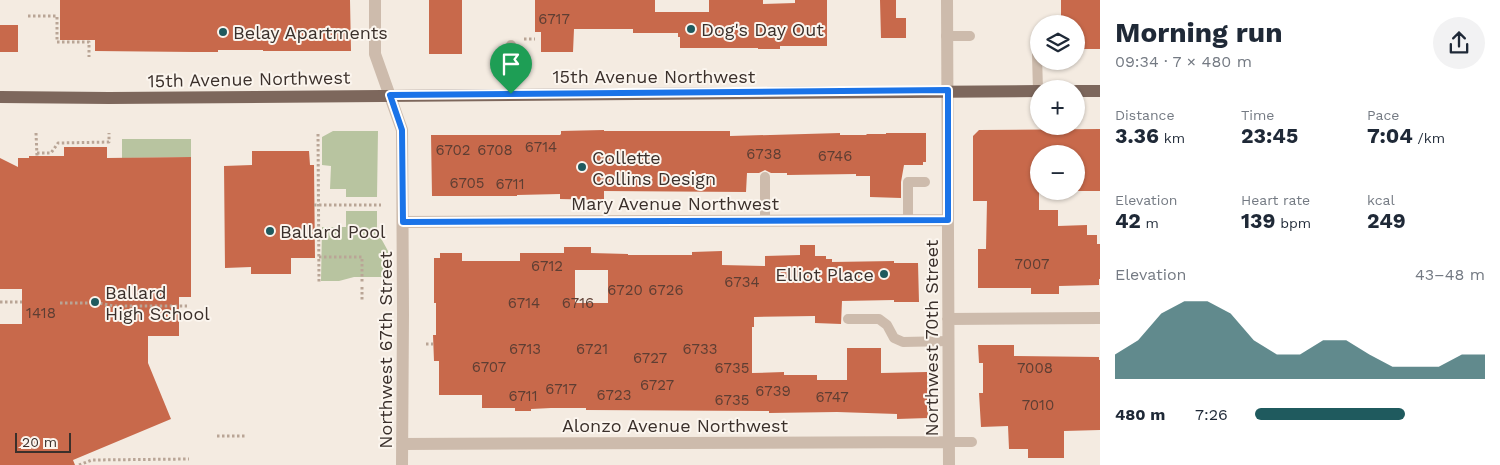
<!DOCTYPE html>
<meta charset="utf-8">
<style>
body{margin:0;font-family:"Work Sans",sans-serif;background:#f2f2f3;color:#1f2937;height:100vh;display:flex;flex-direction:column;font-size:19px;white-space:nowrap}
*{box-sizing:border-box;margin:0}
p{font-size:16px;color:#747a83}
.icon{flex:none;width:28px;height:28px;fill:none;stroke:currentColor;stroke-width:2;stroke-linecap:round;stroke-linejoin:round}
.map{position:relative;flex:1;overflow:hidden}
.side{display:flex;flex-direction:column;background:#fff;width:400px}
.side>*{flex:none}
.fabs{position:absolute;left:1030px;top:15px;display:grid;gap:10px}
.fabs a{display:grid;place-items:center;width:55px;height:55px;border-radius:50%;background:#fff;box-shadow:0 1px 4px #0004;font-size:25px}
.scale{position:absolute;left:15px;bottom:12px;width:56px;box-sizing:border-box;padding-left:5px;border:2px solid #3b302b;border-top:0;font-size:14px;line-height:18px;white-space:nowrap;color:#3b302b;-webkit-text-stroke:4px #fbf5ee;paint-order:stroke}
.pin{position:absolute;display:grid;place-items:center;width:42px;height:42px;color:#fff;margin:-51px -21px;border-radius:50% 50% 50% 0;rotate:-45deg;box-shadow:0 0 5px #0007}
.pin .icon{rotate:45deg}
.round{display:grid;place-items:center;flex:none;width:52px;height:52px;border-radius:26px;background:#f2f2f3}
.head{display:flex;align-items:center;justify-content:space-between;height:85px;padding:0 15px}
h1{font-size:28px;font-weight:700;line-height:38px}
.stats{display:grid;grid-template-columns:repeat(3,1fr);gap:8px;height:85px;padding:5px 15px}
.stats div{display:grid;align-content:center}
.stats b{font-size:21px;font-weight:700}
.stats small{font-size:14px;font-weight:400}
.stats p{font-size:14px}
.chart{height:140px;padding:10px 15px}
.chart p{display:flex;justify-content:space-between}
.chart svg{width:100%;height:90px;margin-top:5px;fill:#1f5a5e;opacity:.7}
ul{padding:0 15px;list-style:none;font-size:16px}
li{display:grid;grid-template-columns:80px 60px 1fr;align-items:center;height:38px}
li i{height:12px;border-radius:6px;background:#1f5a5e}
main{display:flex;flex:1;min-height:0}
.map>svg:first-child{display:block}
</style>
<main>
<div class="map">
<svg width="1100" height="465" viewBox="0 0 1100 465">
<rect width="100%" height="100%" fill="#f4ebe1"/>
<!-- green -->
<path fill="#b8c4a0" d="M333 131H378L377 197H346V189H330L331 166 322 165V137Z
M122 139H191V157L122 158Z
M346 211H377V231L388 251V277H354L339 281H321L322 227H346Z"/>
<!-- building -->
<path fill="#c8694b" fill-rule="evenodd" d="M60 0H350L351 51H263V50H218V52H193L95 51V40H60Z
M429 0H462V54H429Z
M535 0H655V12H709V0H763V4L795 3V0H827V46H780V49H758V48H680V37H678V33H633V29H574L573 52H541V32H535Z
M880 0H896V18H906V38H881Z
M1061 0H1100V49H1076V24H1061Z
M0 25H18V52H0Z
M1100 129V191H1076V154H1039V210H1058V226L1087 225V235H1097V244H1100V279H1099V285L1059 286V294H1031V288H978V249H986L987 201H973V136L979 130Z
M604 130V131H730V136L840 133V135H866L867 134H886V133H926V162H923V165H904L901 182V198L870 197V176H856V174L787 175V173H771L765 170 759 173H747L746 192 604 191V200L560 199V194L517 195V196H432L431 135H560L561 134V131Z
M64 147H107V158L191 157V297H179V336H148V363L171 419 73 460 75 465H0V324H22V289H0V158L18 167V158H29V156H64Z
M252 151H309L310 165H314L315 258H291V274H251V267L225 268 224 166 252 165Z
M800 245H815V256H826V259H832V262L894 261V263H918L919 302H894V300L842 301 841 324 815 323V316L754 317V327H752V373L784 372V375H817V380H847V348H881V373L927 372 928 418 897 419V414L837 412 769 413V411L586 410V408H551L531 409V411H515V408H482V395H439V361H434L433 335H436V303H434V258H440V253H462V261H520V253H564V247H591V253L628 254V255H692V252L722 251V265L765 266V256L800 255ZM575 270H608V303H575Z
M978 345H1014V356L1099 357V360H1100V430L1064 431V458H1028V449H1009L1008 426 981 427 979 393H983V363H979Z"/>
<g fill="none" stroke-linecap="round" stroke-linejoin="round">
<!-- path -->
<path stroke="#b9a596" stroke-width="3" stroke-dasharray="2.5 2.5" stroke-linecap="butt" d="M28 16H57V42H89V57
M524 39H535
M36 133 37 156
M318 134 319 282
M37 153H51L58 143 109 142V133
M314 205H381
M319 257H362V282
M362 287V302
M0 302H22
M60 303H98L114 306H187
M426 344H433
M217 436H247
M79 465 92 460 189 459"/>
<!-- lane -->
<path stroke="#cdbbac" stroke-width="10" d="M946 36H970
M511 45V94
M1037 54 1038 91
M765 177V220
M908 220V182H925
M848 319H879L887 325 894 338 903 342 949 341
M949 442H972"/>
<!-- street -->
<path stroke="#cdbbac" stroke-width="12" d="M375 0V54L402 130 403 314 402 465
M947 0 949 465
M403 222 948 220
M948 319 1100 318
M402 444 949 442"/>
<!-- primary -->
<path stroke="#7d675c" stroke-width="12" d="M1076 91H1100
M0 97 109 98 1039 91"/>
</g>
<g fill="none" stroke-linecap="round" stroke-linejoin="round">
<!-- route casing -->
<g stroke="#fff" stroke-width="10">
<path id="route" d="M948 90V220L403 222 402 130 390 95Z"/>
</g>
<!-- route -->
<use href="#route" stroke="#1a73e8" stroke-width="6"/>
</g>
<!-- markers -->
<g fill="#1f5a5e" stroke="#fbf5ee" stroke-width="2">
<circle cx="691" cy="29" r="5"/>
<circle cx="223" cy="32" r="5"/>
<circle cx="582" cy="167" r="5"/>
<circle cx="270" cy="231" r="5"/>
<circle cx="884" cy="274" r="5"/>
<circle cx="95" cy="302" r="5"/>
</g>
<g text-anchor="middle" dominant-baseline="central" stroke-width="4" stroke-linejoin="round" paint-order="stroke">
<!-- number labels -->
<g font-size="15" fill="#5e3e33">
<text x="554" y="19">6717</text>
<text x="541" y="147">6714</text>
<text x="453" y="150">6702</text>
<text x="495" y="150">6708</text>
<text x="764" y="154">6738</text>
<text x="835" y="156">6746</text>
<text x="467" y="183">6705</text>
<text x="510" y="184">6711</text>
<text x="1032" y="264">7007</text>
<text x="547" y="266">6712</text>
<text x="742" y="282">6734</text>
<text x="625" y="290">6720</text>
<text x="666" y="290">6726</text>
<text x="524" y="303">6714</text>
<text x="578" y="303">6716</text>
<text x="41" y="313">1418</text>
<text x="525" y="349">6713</text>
<text x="592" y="349">6721</text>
<text x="700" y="349">6733</text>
<text x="650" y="358">6727</text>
<text x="489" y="367">6707</text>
<text x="732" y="368">6735</text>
<text x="1035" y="368">7008</text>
<text x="657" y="385">6727</text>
<text x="561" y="389">6717</text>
<text x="773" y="391">6739</text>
<text x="614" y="395">6723</text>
<text x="523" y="396">6711</text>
<text x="832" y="397">6747</text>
<text x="732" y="400">6735</text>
<text x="1038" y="405">7010</text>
</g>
<!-- poi labels -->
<g font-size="18" fill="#3b302b" stroke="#fbf5ee" text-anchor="start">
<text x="701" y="29">Dog's Day Out</text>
<text x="233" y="32">Belay Apartments</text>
<text x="592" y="157">Collette<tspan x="592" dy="21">Collins Design</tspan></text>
<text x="280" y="231">Ballard Pool</text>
<text x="874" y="274" text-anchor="end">Elliot Place</text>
<text x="105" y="292">Ballard<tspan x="105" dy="21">High School</tspan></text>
</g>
<!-- street labels -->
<g font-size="18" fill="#3b302b" stroke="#fbf5ee">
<text x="654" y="76">15th Avenue Northwest</text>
<text transform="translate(249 79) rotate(-1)">15th Avenue Northwest</text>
<text x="675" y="203">Mary Avenue Northwest</text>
<text transform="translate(931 338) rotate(-90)">Northwest 70th Street</text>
<text transform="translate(385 350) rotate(-90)">Northwest 67th Street</text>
<text x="675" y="425">Alonzo Avenue Northwest</text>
</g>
</g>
</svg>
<div class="fabs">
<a><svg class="icon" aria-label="layers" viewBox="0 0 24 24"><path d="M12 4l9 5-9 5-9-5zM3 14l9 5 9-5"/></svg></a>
<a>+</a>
<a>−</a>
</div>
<div class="scale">20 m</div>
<div class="pin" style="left:511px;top:94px;background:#1e9e55"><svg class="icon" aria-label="arrive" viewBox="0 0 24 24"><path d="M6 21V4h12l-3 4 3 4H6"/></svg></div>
</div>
<section class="side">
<div class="head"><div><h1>Morning run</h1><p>09:34 · 7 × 480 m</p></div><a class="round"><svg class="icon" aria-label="share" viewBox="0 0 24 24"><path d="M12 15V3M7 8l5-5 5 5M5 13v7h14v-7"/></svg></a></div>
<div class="stats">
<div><p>Distance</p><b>3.36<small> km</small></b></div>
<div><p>Time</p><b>23:45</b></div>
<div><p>Pace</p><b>7:04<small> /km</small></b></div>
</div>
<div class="stats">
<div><p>Elevation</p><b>42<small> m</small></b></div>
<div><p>Heart rate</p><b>139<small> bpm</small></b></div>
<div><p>kcal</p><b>249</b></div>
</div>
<div class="chart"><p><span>Elevation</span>43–48 m</p>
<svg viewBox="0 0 160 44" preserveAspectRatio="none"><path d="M0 44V32L10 25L20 12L30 6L40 6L50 12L60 25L70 32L80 32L90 25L100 25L110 32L120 38L130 38L140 38L150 32L160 32V44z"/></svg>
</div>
<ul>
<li><b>480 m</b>7:26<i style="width:65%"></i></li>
</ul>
</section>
</main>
